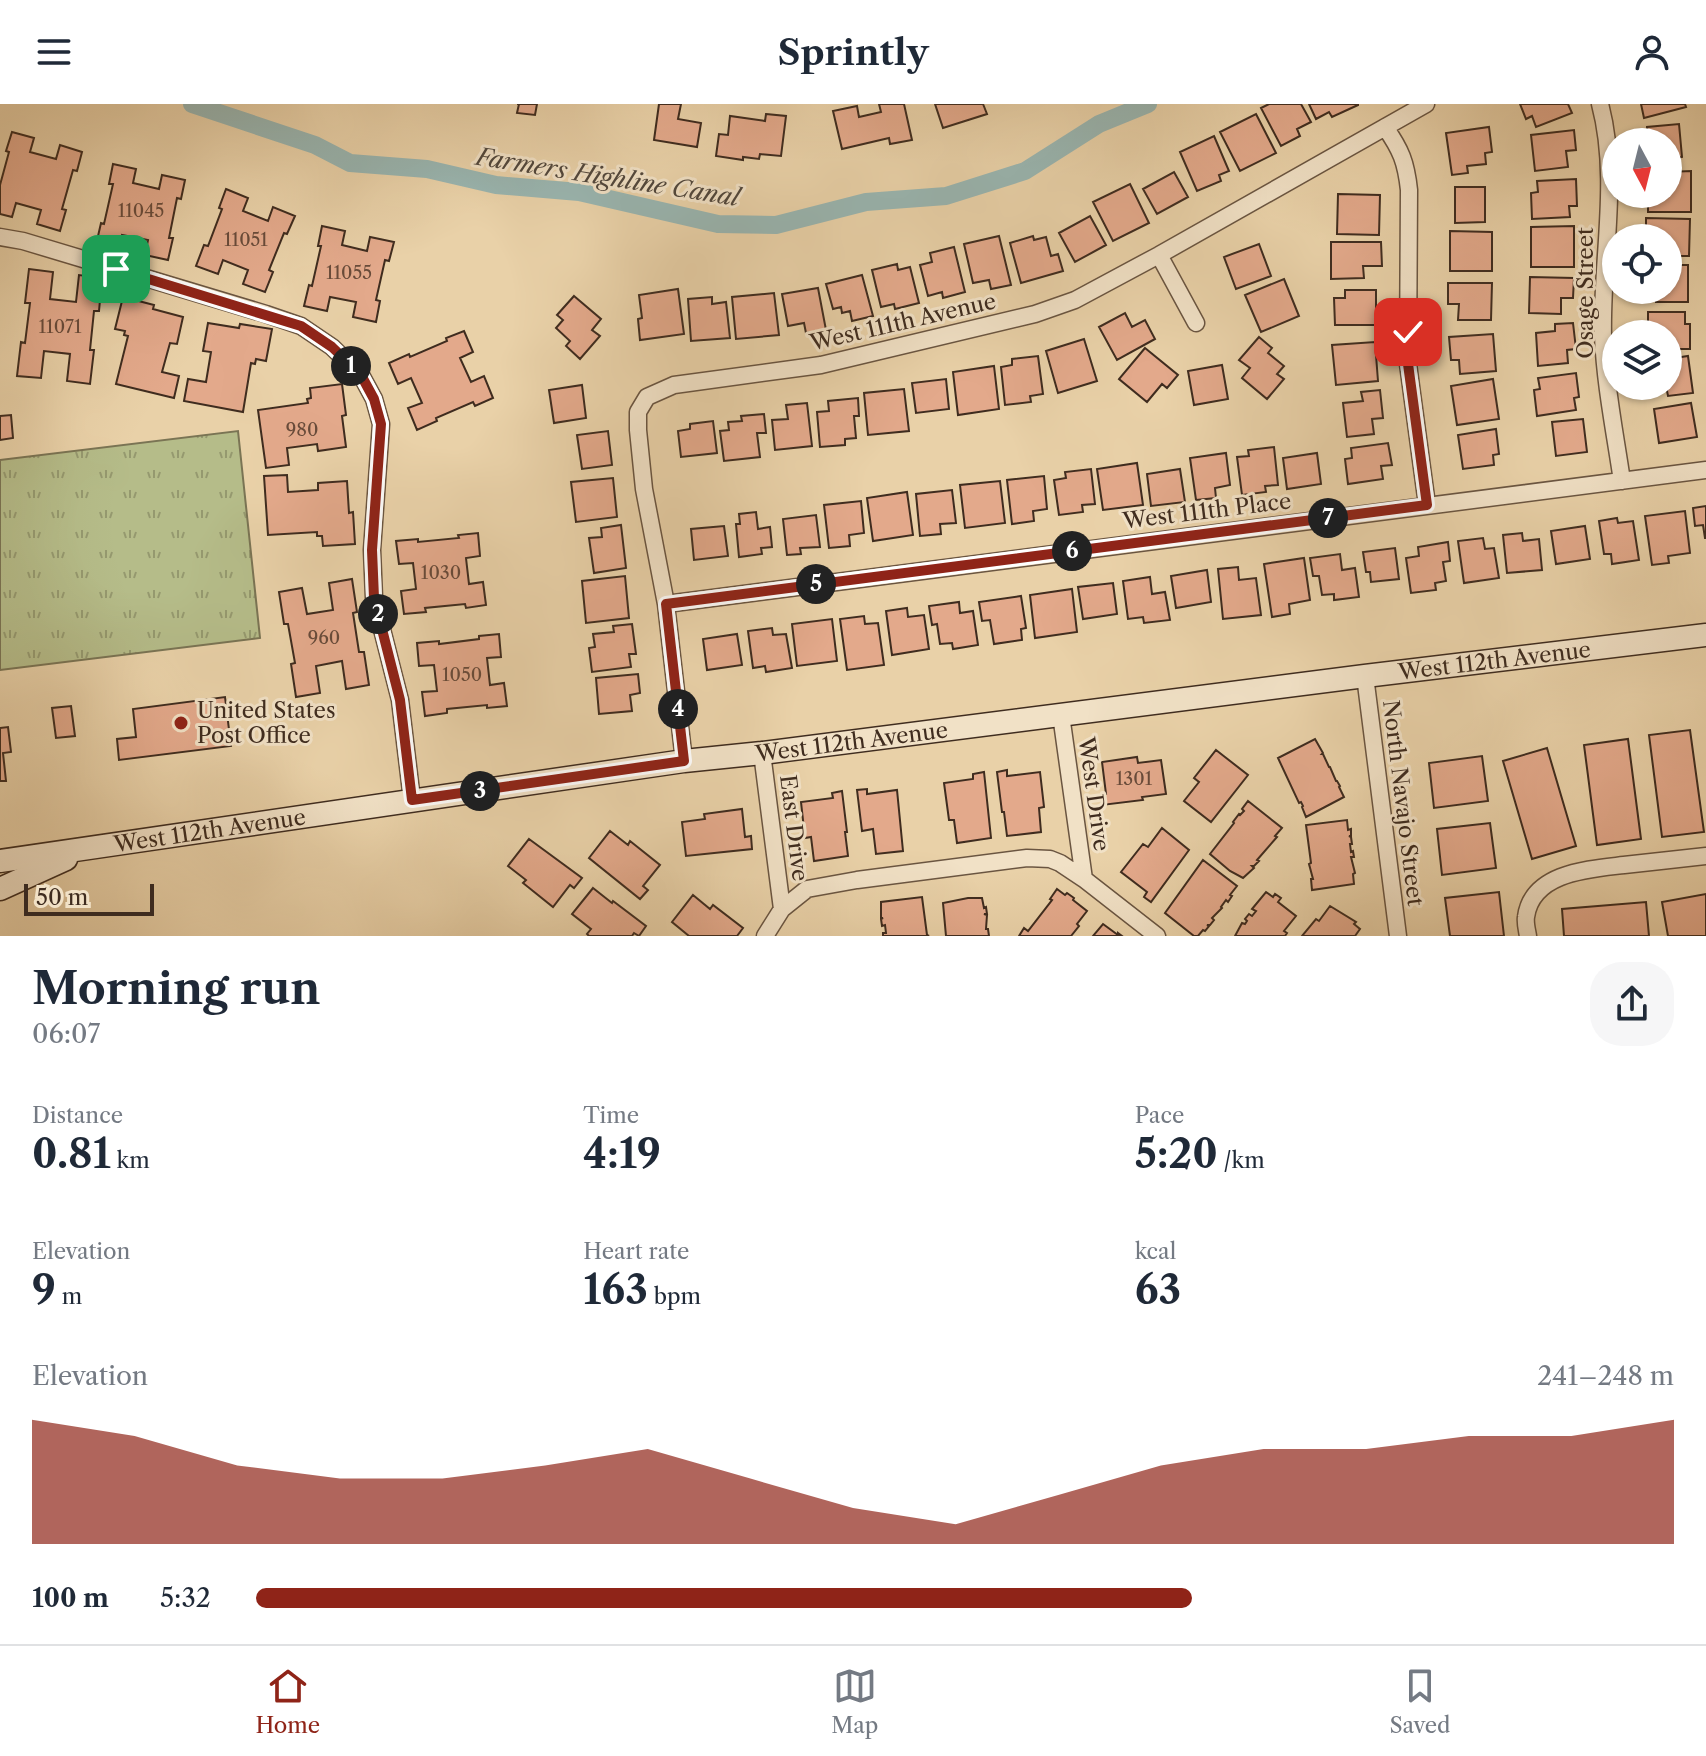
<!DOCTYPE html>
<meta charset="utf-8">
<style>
body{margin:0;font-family:"Libre Caslon Text",serif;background:#f6f6f7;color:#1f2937;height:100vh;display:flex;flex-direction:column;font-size:30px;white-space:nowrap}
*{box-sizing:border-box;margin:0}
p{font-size:26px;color:#747a83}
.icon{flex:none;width:44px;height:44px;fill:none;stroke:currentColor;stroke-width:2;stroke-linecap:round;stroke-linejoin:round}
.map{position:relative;height:832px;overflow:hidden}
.details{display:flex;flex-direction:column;background:#fff;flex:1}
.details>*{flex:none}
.needle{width:52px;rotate:173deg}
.controls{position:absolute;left:1602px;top:24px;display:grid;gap:16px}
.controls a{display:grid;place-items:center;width:80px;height:80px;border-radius:50%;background:#fff;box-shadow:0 2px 6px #0004;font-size:40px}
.scale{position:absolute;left:24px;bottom:20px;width:130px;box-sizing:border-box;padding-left:8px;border:4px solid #3f2c1f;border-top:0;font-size:22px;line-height:28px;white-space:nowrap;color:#3f2c1f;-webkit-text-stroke:6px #f1e1c6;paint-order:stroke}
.pin{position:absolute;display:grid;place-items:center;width:68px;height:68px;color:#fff;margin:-34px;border-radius:16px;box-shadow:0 4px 12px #0006}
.km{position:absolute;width:40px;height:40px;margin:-20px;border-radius:50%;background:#222;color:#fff;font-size:22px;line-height:40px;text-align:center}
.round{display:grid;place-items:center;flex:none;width:84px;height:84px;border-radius:32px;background:#f6f6f7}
.headline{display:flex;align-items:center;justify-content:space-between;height:136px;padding:0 32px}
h1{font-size:44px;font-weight:700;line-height:60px}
.metrics{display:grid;grid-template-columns:repeat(3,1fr);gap:12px;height:136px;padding:8px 32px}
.metrics div{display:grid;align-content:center}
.metrics b{font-size:40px;font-weight:700}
.metrics small{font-size:22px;font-weight:400}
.metrics p{font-size:22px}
.chart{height:224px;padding:16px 32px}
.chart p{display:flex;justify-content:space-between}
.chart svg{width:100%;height:144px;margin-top:8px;fill:#8f2418;opacity:.7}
ul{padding:0 32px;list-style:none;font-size:26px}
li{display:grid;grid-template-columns:128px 96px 1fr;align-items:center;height:60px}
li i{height:20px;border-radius:10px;background:#8f2418}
header{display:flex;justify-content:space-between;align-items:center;height:104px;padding:0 32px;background:#fff;font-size:36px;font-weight:700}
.tabs{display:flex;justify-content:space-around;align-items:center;height:112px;border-top:2px solid #e0e1e3;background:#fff;font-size:22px;color:#747a83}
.tabs a{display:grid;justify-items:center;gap:4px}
.tabs .active{color:#8f2418}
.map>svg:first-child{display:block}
</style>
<header><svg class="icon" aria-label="menu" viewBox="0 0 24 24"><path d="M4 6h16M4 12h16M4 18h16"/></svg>Sprintly<svg class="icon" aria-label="person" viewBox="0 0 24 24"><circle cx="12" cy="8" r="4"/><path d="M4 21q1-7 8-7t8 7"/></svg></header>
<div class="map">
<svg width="1706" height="832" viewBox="0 0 1706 832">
<defs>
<pattern id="grass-tufts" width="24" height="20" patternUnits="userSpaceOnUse" patternTransform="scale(2)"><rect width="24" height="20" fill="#b5bc89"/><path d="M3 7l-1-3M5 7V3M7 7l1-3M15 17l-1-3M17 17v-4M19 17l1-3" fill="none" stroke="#95996f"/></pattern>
</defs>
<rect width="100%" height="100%" fill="#e9d1a8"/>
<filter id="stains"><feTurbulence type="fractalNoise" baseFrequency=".0025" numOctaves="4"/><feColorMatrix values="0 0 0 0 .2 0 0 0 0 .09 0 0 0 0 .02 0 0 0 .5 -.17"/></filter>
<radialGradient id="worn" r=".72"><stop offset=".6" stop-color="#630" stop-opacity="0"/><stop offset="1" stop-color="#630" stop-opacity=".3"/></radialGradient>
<!-- grass -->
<path fill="url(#grass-tufts)" stroke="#7a7454" stroke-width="2" d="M238 327 260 534 0 566V356Z"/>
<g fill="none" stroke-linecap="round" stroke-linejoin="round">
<!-- canal -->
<path stroke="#99b5b0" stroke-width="18" d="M192 0 315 41 350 59 427 65 496 81 579 88 718 120 776 121 866 98 946 92 1025 67 1099 20 1148 0"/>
</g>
<!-- building -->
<path fill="#e3a98b" stroke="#3f2c1f" stroke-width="2" d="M517 0H537L535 11 517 9 519 0Z
M659 0H681L678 15 701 19 697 43 654 36Z
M879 0H904L912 36 890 40 889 34 842 45 833 7 857 2 859 13 881 8Z
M935 0H983L987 10 943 24Z
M1269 0H1301L1311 18 1297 25 1300 32 1281 42 1261 4Z
M1309 0H1358V1L1332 13 1329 8 1316 15Z
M1520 0H1568L1572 9 1536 23 1532 12 1526 15Z
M1641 0H1685L1686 3 1644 14Z
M766 10 786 12 781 52 760 50 759 55 743 53V56L716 52 719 30 728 31 730 12 765 17Z
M1256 10 1276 49 1240 67 1220 28Z
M1679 20 1682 53 1668 55V38H1648L1647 23Z
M1489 23 1492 48 1485 49 1486 60 1467 62 1468 69 1452 71 1446 29Z
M1574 26 1576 46 1566 47 1568 63 1535 67 1531 31Z
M12 28 34 34 30 48 56 55 60 41 82 48 77 67 73 66 62 105 66 106 60 127 37 120 41 106 16 99 12 113 0 110V81L9 48 6 47Z
M1214 32 1229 67 1219 71 1221 77 1197 87 1180 48Z
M113 60 136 65 133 79 159 85 162 71 185 76 181 95 177 94 169 134H173L168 156 145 151 148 136 122 131 119 145 96 141 101 119 104 120 113 80H109Z
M1691 67V108H1648V90H1668V68Z
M1174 68 1188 93 1157 110 1143 85Z
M1576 75 1577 102H1569L1570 113 1532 115 1531 89 1538 88 1537 77Z
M1130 80 1149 119 1113 137 1093 98Z
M1455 83H1485V118L1455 119Z
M226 85 248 94 243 107 268 117 273 103 295 112 287 130 284 129 269 166 273 168 265 188 243 180 248 166 223 156 218 170 196 162 204 141 208 142 222 105 219 104Z
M1338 90 1380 91 1379 131 1337 130Z
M1090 112 1106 141 1075 158 1059 129Z
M1646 114 1690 115 1689 152H1668V134H1646Z
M322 122 345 127 342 141 367 147 370 133 394 138 389 157 385 156 376 196 380 197 376 218 353 213 356 198 330 193 327 207 304 202 309 181 312 182 321 142H318Z
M1574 122V163H1531V123Z
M1450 127 1492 128V167H1450Z
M999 132 1011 181 991 185 989 176 973 179 964 140Z
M1033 132 1034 136 1046 133 1051 152 1058 150 1063 167 1021 179 1010 139Z
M1331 138H1381L1382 162H1363L1364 174 1331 175Z
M1259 140 1271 172 1236 185 1224 153Z
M954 143 965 188 943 194 942 188 928 192 920 161 932 158 930 149Z
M897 160 898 166 910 163 919 199 895 205 894 200 881 203 872 166Z
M1668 161H1688V198H1656V186H1668Z
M29 165 53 168 50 195 76 198 79 171 102 174 99 207H94L90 246H94L90 280 67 277 70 250 44 247 41 274 17 272 21 238 25 239 30 199H25Z
M862 171 873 212 852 217 850 207 842 209 841 203 833 205 826 180Z
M1530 173 1574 174 1573 194H1561V210L1529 209Z
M1284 175 1299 212 1261 228 1245 191Z
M1448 179H1492L1491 216H1458L1459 200H1448Z
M818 184 826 226 806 229 804 219 788 222 782 190Z
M678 185 684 230 640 236 638 215 642 214 639 191Z
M1345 186H1376V221H1335L1334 194H1345Z
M774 189 779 231 736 235 732 193Z
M574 192 601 215 592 226 600 232 580 255 566 242 570 237 556 224 563 216 557 211Z
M123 193 154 201 153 205 183 213 177 240 170 239 162 268 179 272 174 294 116 280 128 232 124 231 125 227 115 225Z
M712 193V200L726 198 730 234 691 237 688 195Z
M1648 208H1685V220H1690V245H1668V230H1648Z
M1125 209 1132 223 1145 216 1155 235 1117 256 1099 223Z
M208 219 239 224 240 220 272 225 266 257 256 255 255 260 251 259 243 308 184 297 188 275 206 278 211 248 203 247Z
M1573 219 1576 245 1567 246 1568 259 1538 262 1536 229 1555 227V220Z
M464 227 473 248 460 254 471 278 484 272 493 294 475 302 473 298 436 314 437 317 417 326 408 304 422 299 411 274 398 280 389 259 409 250 410 253 447 237 446 234Z
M1493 230 1496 267 1460 270 1459 256H1451L1449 233Z
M1259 233 1272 244 1268 249 1284 262 1277 270 1284 275 1267 295 1242 274 1250 264 1239 256Z
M1084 235 1097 277 1058 289 1046 247Z
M1375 238 1378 277 1336 281 1332 241Z
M1145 244 1178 271 1167 284 1162 280 1147 298 1119 275Z
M1038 252 1043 290 1030 292 1031 298 1005 301 1001 263 1012 261V255Z
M1688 252 1693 289 1668 292 1666 282H1668V255Z
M1222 261 1228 295 1194 301 1188 267Z
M994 262 999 305 958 311 953 268Z
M1576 269 1579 293 1574 294 1576 306 1537 312 1534 286 1540 285 1538 274Z
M946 275 949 305 916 309 912 279Z
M1493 275 1499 315 1457 321 1451 282Z
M342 280 346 311 342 312 346 343 318 347 317 340 287 344 289 361 266 364 258 306 308 299 307 295 311 294 310 284Z
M582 281 586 314 554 319 549 286Z
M904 285 909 327 868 331 864 289Z
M1380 286 1383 314 1372 315 1374 330 1347 333 1343 299 1363 297 1361 288Z
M858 294 859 312H854L856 334 845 335V341L820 343 817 308 829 307 828 297Z
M807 299 812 342 775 346 772 316 788 315 786 301Z
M1691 299 1697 333 1659 339 1654 305Z
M764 310 766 329H757L760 353 724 357 720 327 729 326 728 318 742 317 741 312Z
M11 311 13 334 0 336V312Z
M1583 315 1587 348 1556 352 1552 318Z
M713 317 717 349 681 353 678 327 690 325V320Z
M1496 325 1499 350 1493 351 1494 361 1463 365 1458 331Z
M608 327 612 361 582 365 577 331Z
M1388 339 1392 361 1381 362 1383 375 1348 380 1345 355 1352 354 1351 344Z
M1274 343 1278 381 1265 382 1266 388 1242 391 1237 353 1249 352 1248 346Z
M1226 349 1230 381 1215 384 1216 394 1196 396 1190 354Z
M1317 349 1321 380 1287 385 1283 354Z
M1137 359 1143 401 1103 406 1097 365Z
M1091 365 1095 400 1082 401 1083 408 1059 411 1054 376 1066 374 1065 368Z
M1180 365 1185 398 1151 402 1147 370Z
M287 371 288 388 318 386V379L347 377 349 409 353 408 355 440 323 442 322 432H317V428L268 431 264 372Z
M1044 372 1047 405 1033 407 1034 417 1012 420 1007 376Z
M613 374 617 413 576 418 571 378Z
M1000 377 1005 419 965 424 960 381Z
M952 386 956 419 940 420 941 430 920 432 916 390Z
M907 388 913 431 873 437 867 394Z
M861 397 864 429 849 431 850 442 829 444 824 401Z
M1706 402V434H1705L1703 421 1695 422 1693 404Z
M1685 407 1690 449 1668 452 1669 459 1652 461 1645 412Z
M756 408 758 425 770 423 772 443 761 444 762 450 739 453 736 420H740L739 410Z
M816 411 820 443 800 444 801 450 787 451 783 415Z
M1617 414 1618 419 1633 417 1639 456 1612 460 1611 450H1604L1599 417Z
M621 421 626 464 594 469 589 434 602 433 601 424Z
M724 422 728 452 694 456 691 425Z
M1585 422 1590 455 1556 460 1551 427Z
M478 429 480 452 466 454 469 480 483 478 486 501 466 504 465 500 425 504 426 508 404 510 401 487 416 485 413 459 399 460 396 437 418 435V438L459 434 458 431Z
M1522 429 1523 437 1539 435 1542 466 1507 469 1503 431Z
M1483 434 1485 445 1494 444 1499 474 1464 479 1458 437Z
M1448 438 1450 457 1443 458 1446 477 1435 479 1436 486 1411 489 1406 454 1419 452 1418 443Z
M1395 444 1399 475 1371 478 1370 468H1366L1363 448Z
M1340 450 1342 466 1355 464 1359 493 1334 496V490L1322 491 1319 472H1313L1310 454Z
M1304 454 1310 496 1289 500 1290 510 1272 513 1264 460Z
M1238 463 1239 476 1256 474 1261 511 1223 515 1218 465Z
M1207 466 1211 498 1176 504 1171 472Z
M625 472 629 514 586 519 582 477Z
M1150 473 1152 490 1165 488 1170 516 1144 519 1143 513 1128 515 1123 477Z
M352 475 357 508 353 509 359 548H364L369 581 346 585 342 557 316 562 320 589 296 593 291 560 295 559 288 520H284L279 488 302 484 307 510 333 506 329 479Z
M1113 479 1117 510 1083 515 1078 483Z
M1072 485 1077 528 1035 534 1030 491Z
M1021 492 1026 524 1021 525 1022 536 994 540 990 516 982 517 979 498Z
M959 498 960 509 973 507 978 541 953 545 952 539 940 540 937 520 932 521 929 502Z
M907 504 908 513 924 511 929 545 892 551 886 507Z
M864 512 865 520 878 519 884 561 847 566 840 515Z
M832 515 837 557 797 562 792 520Z
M632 520 636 550H629L631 563 592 568 589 544 595 543 593 530 614 528 613 522Z
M772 524 773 531 786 530 792 564 766 568 765 562 753 564 748 527Z
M499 530 501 553 487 554 490 581 504 579 507 602 487 604V601L447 605V609L425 612 422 588 437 587 434 561 419 562 417 539 439 537V540L479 535V532Z
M737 530 742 561 707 566 703 535Z
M638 570 640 589 630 591 632 607 599 610 596 574Z
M225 593 231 642 119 656 117 635 136 633 133 605Z
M71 602 75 632 56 634 52 604Z
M8 623 11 648 3 649 6 677H0V624Z
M1690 626 1704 728 1662 733 1649 631Z
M1315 635 1323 649 1322 650H1323L1329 663H1330L1336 677H1337L1340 682 1339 683 1344 693 1306 713 1302 703 1303 702 1301 698 1299 699 1278 654Z
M1628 635 1641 735 1597 741 1584 641Z
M1547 644 1576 742 1532 755 1503 657Z
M1216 646 1248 671 1211 718 1184 697 1199 678 1194 674Z
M1482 652 1488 697 1434 704 1429 659Z
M1137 653 1138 659 1161 656 1166 690 1142 693 1143 696 1102 701 1101 691 1106 690 1102 658Z
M1007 666V672L1040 668 1044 703 1039 704 1041 728 1007 732 1004 708H1002L997 668Z
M984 668 991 734 957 739 954 716H949L944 679 973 675V670Z
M867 685V690L897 686 903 747 876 750 873 725 862 727 857 686Z
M842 687 847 728H845L848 752 814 757 811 733 805 734 801 698 833 694 832 689Z
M1248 697 1282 724 1275 732 1277 733 1257 756 1259 757 1254 762H1252L1254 764 1243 774 1230 767 1210 750 1234 719 1233 718 1239 710 1240 711 1244 707 1242 705Z
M742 705 745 733 751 732 752 745 686 752 682 718 705 715 704 710Z
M1347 716 1348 726 1351 725V732H1349L1351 733 1352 740H1350L1351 748 1353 747 1354 753H1351L1355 769 1353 770 1354 780 1312 786 1311 775H1313L1309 760 1311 759 1306 721Z
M1490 719 1496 764 1442 771 1437 725Z
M1162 724 1189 746 1151 798 1144 793 1147 788 1121 768 1143 740 1148 743Z
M610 727 628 741 630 737 660 761 643 782 648 786 640 795 589 754Z
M529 735 582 774 574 784 570 781 553 803 523 779 526 776 508 762Z
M1203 756 1237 782 1230 791 1232 792 1228 798 1226 796 1221 803 1222 804 1212 814 1214 816 1210 821H1207L1209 822 1205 827 1203 826 1198 832H1194L1165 809Z
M593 784 612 799 613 797 646 822 639 832 634 829 632 832H589L587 830 591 825 572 810Z
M1057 785 1065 791 1067 789 1074 794 1073 796 1087 807 1077 820 1079 822 1071 832H1019L1024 824 1028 827 1052 796 1050 795Z
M1266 788 1273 793 1275 790 1281 794 1278 798 1296 812 1284 827 1287 829 1285 832H1235L1242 819 1245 820 1247 817 1245 815 1249 810 1252 812 1256 807 1252 805Z
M1499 788 1504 832H1450L1445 794Z
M1706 790V832H1668L1662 798Z
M693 791 710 805 713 801 743 824 737 832H689L672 818Z
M922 793 927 831 929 832H883V829H886L885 821 882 822 881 815 883 814H881V798Z
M968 794H982L984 804 986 803 987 810H984L987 811 986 825H988L989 832H946L943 799Z
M1646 798 1649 832H1564L1562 805Z
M1330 802 1356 818 1354 820 1360 825 1355 832H1302L1316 815 1319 817Z
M1103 820 1118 831V829L1122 832H1093Z"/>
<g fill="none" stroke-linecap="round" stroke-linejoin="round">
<!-- street casing -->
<g stroke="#6a5541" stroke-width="19">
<path id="street" d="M1600 0C1620 75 1601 155 1603 232 1605 280 1615 329 1622 377
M1385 23C1401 46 1406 58 1409 86L1408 260 1427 401
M0 133 23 137 266 210 301 222 332 243 361 271 374 295 381 320 372 446 374 494 400 596 412 696
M1159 151 1196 219
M666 500 1706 366
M1365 572 1398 832
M1061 611 1084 775
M762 649 782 805
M684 657 666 500 644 385 638 326V308L647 293 674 281 821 261 1035 210 1075 196 1159 151 1426 0
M765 832 782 805 807 785 857 776 1027 754 1050 755 1060 759 1084 775 1157 832
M1528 832C1527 826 1525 819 1526 813 1532 768 1590 765 1624 761 1651 758 1679 755 1706 752"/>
</g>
<!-- secondary casing -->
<g stroke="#3f2c1f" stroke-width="25">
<g id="secondary">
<path id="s1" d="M0 757 684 657 762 649 1365 572 1706 531"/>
<path d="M0 785 66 755"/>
</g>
</g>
<!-- street -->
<use href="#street" stroke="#f1e1c6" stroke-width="16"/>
<!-- secondary -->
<use href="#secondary" stroke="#f1e1c6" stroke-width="22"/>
</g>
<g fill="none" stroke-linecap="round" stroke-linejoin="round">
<!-- route casing -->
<g stroke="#fff" stroke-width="16">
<path id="route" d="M116 165 301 222 332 243 356 266 361 271 374 295 381 320 372 446 374 494 400 596 412 696 684 657 666 500 1427 401 1408 260V228"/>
</g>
<!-- route -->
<use href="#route" stroke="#8f2418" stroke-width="10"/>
</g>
<!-- markers -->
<circle fill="#8f2418" stroke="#f1e1c6" stroke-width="3" cx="181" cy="619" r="8"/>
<g text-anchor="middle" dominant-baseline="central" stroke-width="6" stroke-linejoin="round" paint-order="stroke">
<!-- number labels -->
<g font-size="18" fill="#684b3a">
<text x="141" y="107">11045</text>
<text x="246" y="136">11051</text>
<text x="349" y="169">11055</text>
<text x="60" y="223">11071</text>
<text x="302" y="326">980</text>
<text x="441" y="469">1030</text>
<text x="324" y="534">960</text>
<text x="462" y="571">1050</text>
<text x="1134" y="675">1301</text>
</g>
<!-- street labels -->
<g font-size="22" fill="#3f2c1f" stroke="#f1e1c6">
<text transform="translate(1585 189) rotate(-90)">Osage Street</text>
<text transform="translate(903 218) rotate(-13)">West 111th Avenue</text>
<text transform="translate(1207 407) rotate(-7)">West 111th Place</text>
<text stroke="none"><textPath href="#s1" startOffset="1508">West 112th Avenue</textPath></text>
<text stroke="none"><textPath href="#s1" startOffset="860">West 112th Avenue</textPath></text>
<text transform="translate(1094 690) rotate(82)">West Drive</text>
<text transform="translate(1403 699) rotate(83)">North Navajo Street</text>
<text transform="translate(794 724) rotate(83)">East Drive</text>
<text stroke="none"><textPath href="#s1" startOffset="212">West 112th Avenue</textPath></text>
</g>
<!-- poi labels -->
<g font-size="22" fill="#3f2c1f" stroke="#f1e1c6" text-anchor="start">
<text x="197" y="606">United States<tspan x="197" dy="25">Post Office</tspan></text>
</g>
<!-- water labels -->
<g font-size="24" font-style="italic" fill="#51473c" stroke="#f1e1c6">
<text transform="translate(608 73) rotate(9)">Farmers Highline Canal</text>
</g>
</g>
<rect width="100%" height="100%" filter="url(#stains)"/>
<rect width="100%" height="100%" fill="url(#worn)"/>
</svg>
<div class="controls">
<a><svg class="needle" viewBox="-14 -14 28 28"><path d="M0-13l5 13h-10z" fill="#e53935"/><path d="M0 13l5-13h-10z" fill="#747a83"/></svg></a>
<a><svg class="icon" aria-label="locate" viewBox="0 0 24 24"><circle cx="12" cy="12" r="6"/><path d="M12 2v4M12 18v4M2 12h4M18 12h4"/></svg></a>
<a><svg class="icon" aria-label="layers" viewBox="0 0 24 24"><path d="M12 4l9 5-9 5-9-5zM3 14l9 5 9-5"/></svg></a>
</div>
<div class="scale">50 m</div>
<div class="pin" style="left:116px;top:165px;background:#1e9e55"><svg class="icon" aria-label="arrive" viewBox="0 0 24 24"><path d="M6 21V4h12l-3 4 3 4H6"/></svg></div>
<div class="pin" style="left:1408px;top:228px;background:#d93025"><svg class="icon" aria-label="check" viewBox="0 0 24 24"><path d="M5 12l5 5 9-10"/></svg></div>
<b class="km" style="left:351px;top:262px">1</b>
<b class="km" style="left:378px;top:510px">2</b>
<b class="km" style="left:480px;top:687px">3</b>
<b class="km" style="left:678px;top:605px">4</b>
<b class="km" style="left:816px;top:480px">5</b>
<b class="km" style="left:1072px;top:447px">6</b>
<b class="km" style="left:1328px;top:414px">7</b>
</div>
<section class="details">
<div class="headline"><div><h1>Morning run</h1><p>06:07</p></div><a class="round"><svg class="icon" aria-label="share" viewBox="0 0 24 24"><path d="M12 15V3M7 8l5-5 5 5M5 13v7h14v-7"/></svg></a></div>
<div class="metrics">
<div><p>Distance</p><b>0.81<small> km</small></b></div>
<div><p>Time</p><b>4:19</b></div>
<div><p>Pace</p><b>5:20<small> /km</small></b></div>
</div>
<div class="metrics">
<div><p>Elevation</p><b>9<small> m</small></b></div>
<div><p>Heart rate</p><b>163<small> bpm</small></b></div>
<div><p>kcal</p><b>63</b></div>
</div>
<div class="chart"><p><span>Elevation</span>241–248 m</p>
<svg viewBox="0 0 160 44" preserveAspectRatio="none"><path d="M0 44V6L10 11L20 20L30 24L40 24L50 20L60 15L70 24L80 33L90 38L100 29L110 20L120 15L130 15L140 11L150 11L160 6V44z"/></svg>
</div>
<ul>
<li><b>100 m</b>5:32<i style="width:66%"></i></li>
</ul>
</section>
<nav class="tabs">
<a class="active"><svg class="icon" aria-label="home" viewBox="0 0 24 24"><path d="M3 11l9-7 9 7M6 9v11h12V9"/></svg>Home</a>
<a><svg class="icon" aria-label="map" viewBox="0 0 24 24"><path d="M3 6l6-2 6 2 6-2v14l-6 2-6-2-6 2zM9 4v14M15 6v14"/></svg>Map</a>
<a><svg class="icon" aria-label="saved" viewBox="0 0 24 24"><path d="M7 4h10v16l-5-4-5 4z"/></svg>Saved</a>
</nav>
